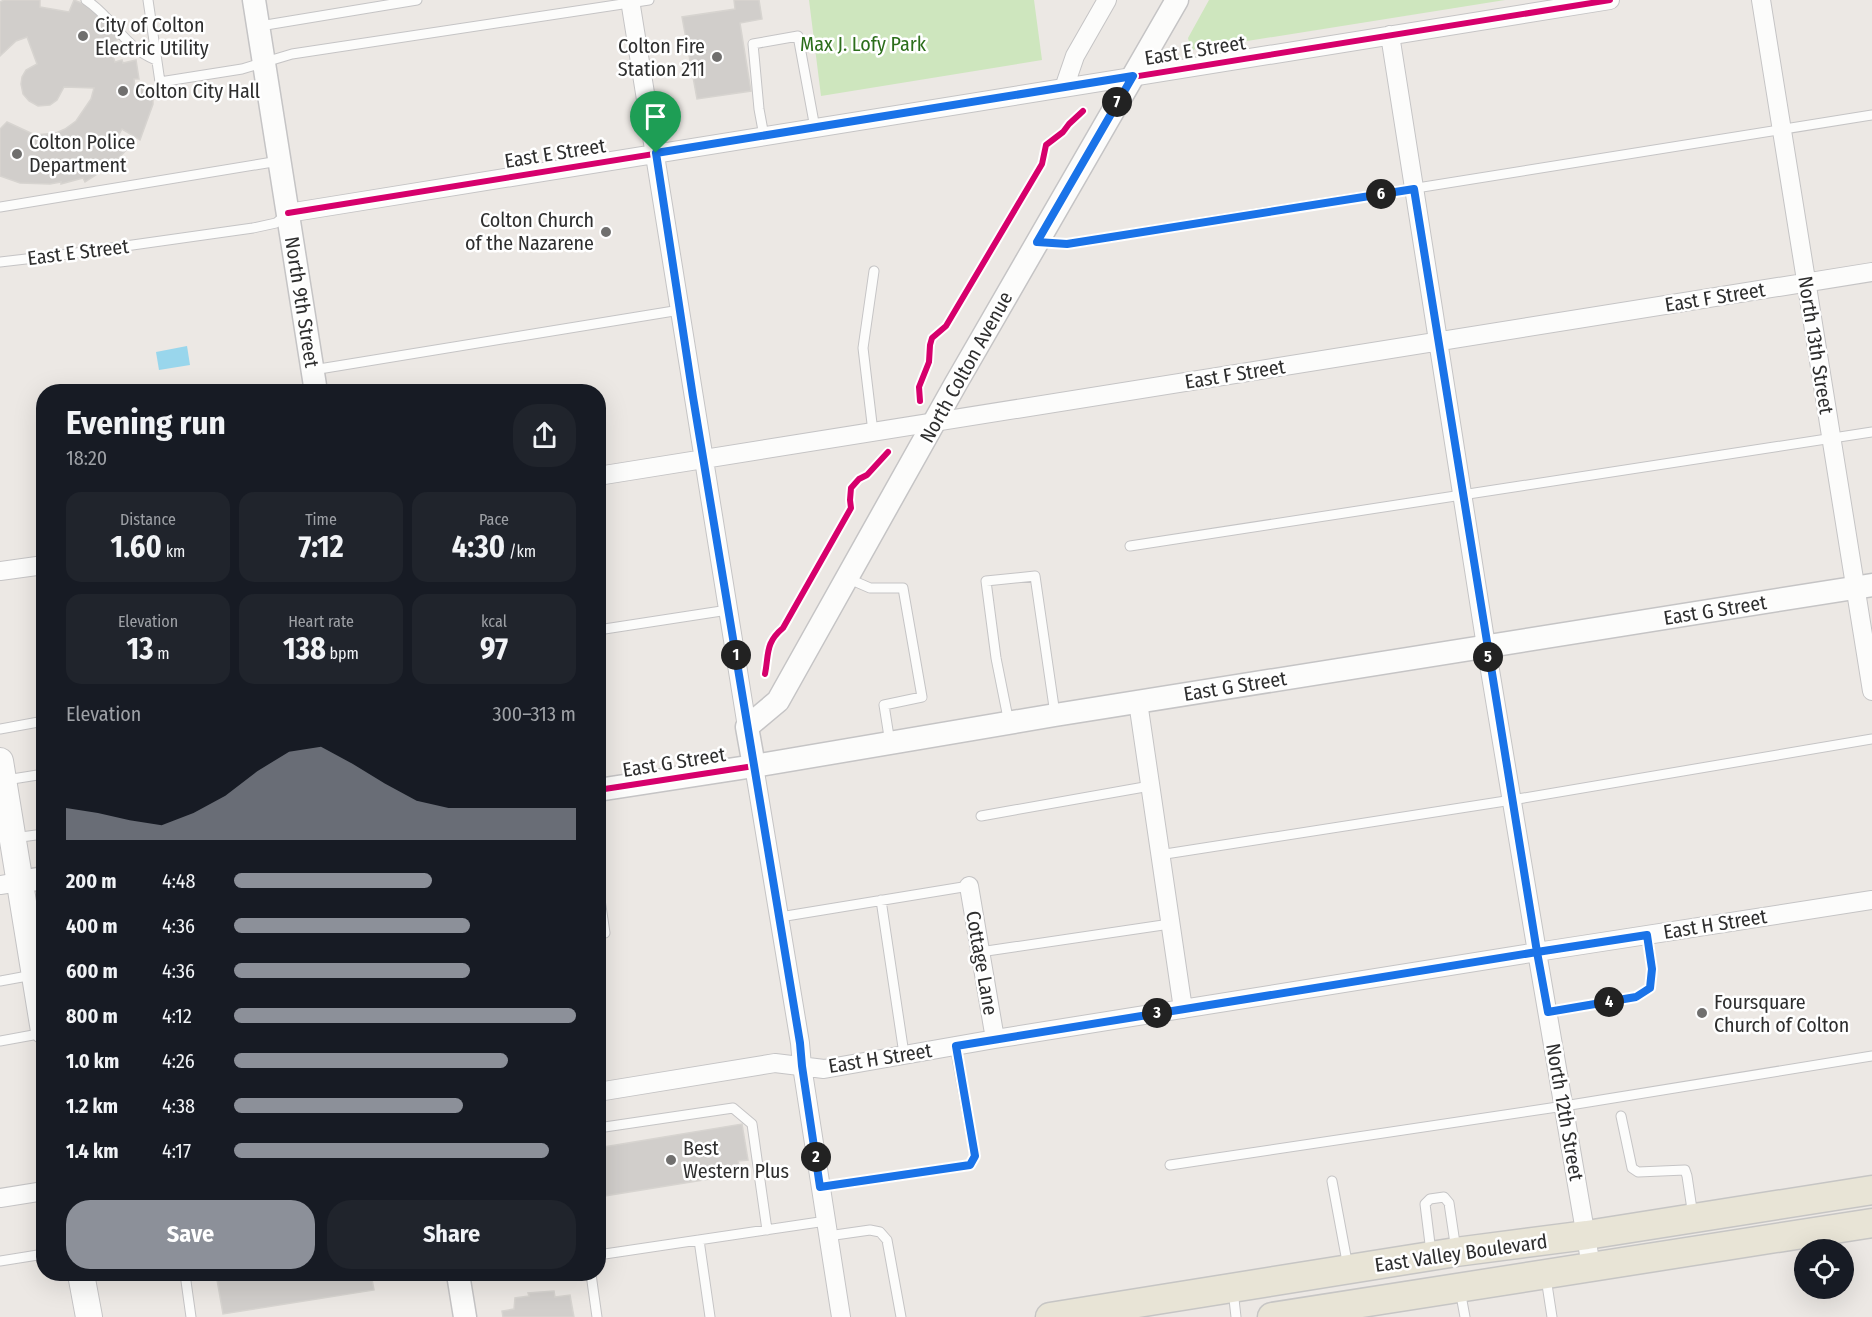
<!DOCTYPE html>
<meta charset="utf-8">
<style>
body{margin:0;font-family:"Fira Sans Condensed",sans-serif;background:#20242c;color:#f1f3f6;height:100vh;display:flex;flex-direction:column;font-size:22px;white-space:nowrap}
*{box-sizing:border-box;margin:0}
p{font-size:20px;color:#9ea1a6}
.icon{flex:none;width:33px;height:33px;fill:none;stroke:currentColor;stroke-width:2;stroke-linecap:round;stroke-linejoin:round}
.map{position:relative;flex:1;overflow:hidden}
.drawer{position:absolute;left:36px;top:384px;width:570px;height:897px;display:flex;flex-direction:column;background:#171b24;border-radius:24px;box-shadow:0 6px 24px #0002}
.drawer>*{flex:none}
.buttons{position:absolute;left:1794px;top:1239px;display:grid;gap:12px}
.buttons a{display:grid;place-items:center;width:60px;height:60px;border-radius:50%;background:#171b24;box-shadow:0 6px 24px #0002;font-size:30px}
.pin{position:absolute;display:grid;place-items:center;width:51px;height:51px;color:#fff;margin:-62px -26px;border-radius:50% 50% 50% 0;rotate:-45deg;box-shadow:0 0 6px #0007}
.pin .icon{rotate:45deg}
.km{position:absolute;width:30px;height:30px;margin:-15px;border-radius:50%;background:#222;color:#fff;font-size:16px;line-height:30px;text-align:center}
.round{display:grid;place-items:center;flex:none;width:63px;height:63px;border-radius:24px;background:#20242c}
.head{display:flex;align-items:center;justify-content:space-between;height:102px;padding:0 30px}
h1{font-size:33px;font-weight:700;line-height:45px}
.metrics{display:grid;grid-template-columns:repeat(3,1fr);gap:9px;height:102px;padding:6px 30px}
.metrics div{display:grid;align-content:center;border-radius:15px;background:#20242c;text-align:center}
.metrics b{font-size:30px;font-weight:700}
.metrics small{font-size:16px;font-weight:400}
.metrics p{font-size:16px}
.chart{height:168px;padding:12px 30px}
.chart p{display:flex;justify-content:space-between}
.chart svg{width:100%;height:108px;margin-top:6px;fill:#8c9099;opacity:.7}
.cta{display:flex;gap:12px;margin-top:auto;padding:12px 30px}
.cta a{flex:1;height:69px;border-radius:24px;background:#8c9099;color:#fff;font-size:24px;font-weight:700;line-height:69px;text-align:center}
.cta a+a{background:#20242c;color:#f1f3f6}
ul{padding:0 30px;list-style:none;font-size:20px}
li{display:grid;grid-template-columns:96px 72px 1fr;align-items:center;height:45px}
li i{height:15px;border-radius:8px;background:#8c9099}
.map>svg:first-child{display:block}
</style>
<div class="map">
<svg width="1872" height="1317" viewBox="0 0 1872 1317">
<rect width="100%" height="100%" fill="#ece8e4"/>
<!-- green -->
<path fill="#cee6be" d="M809 0H1034L1042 60 821 96Z
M1209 0H1505L1191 50 1188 38Z"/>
<!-- water -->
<path fill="#99d6ec" d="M187 346 190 365 159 370 156 352Z"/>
<!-- building -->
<path fill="#d1cecb" stroke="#d7d4d0" stroke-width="1.5" d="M4 0H40V7L69 12 74 0 86 5 98 12 120 38 109 45 115 62 122 60 123 63 136 60 139 79H134L135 88H153V104L140 140 122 129 117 138 129 147 113 164 85 182 83 178 61 184V182L50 184 20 183 0 176V129L7 122 35 135 56 133 65 129 76 121 91 99 94 88 64 87 57 100 50 105 38 106 29 101 23 94 21 84 22 77 26 70 37 64 27 37 16 41 0 56V2Z
M734 0H759L762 19 740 23 751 91 697 99 682 17 735 9Z
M742 1124 748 1160 738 1161 741 1174 598 1197V1148Z
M216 1274H371L374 1290 223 1314Z
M554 1291 555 1297 570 1295 574 1317H503L502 1311 514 1309 515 1298 529 1296 528 1293Z"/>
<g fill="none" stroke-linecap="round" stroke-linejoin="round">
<!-- service casing -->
<g stroke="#c5c4c5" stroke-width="11">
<path id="service" d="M86 0C115 19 122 46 156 60
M148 0 160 82 242 69 292 54 649 0
M260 26 417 0
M764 136 759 109 753 44 798 36 815 128
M0 207 279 161
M1039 242 1067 244 1872 115
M0 262 69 254 253 228 276 223 286 215
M313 370 680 310
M873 432 863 348 874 271
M1130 546 1872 432
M847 578 870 588H903L922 697 884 705 890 743
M598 630 728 610
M1009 723 996 658 986 581 1035 576 1055 714
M0 729 44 721
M6 780 44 774
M981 816 1150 786
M13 838 44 834
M1159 855 1512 800 1872 739
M598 886 605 933 598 934
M881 900 904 1054
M780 917 969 886
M980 952 1170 924
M0 981 33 975
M1548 1012 1636 997 1650 988 1652 969 1647 935
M0 1041 44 1033
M1621 1116 1632 1168 1638 1172 1685 1170 1687 1176 1693 1216
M598 1128 733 1108 752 1124 767 1230
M1170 1165 1564 1106 1872 1056
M1332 1181 1348 1267
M820 1187 970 1165 975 1156 955 1046
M828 1236 870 1230 880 1232 887 1240 901 1317
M699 1240 710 1317
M1431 1252 1425 1204 1430 1199 1444 1197 1449 1203 1456 1250
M598 1255 826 1221
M0 1261 44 1254
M185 1274 191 1317
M591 1274 597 1317
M458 1276 475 1274
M1546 1278 1552 1317
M1233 1290 1236 1317
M1460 1290 1465 1317"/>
</g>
<!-- minor casing -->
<g stroke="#c5c4c5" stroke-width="20">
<path id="minor" d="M630 0 747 727
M1761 0 1872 691
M1390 35 1486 646 1537 952 1591 1266
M1064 88 1075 56 1107 0
M288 213 1610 0
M598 476 1872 272
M0 571 44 565
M1138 702 1183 1009
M754 766 800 1043 802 1066 841 1317
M0 885 19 882
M969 886 995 1039
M598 1092 775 1063 824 1069 995 1039 1537 952 1872 900
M0 1198 44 1191"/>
</g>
<!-- tertiary casing -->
<g stroke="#c5c4c5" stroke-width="25">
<path id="tertiary" d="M254 0 316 392
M754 766 747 727 778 701 955 385 1177 0
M598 790 754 766 1055 715 1872 585
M19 882 44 878
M458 1274 465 1317"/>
</g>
<!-- secondary casing -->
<g stroke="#c5c4c5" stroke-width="28">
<path id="secondary" d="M0 761 44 1031
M81 1274 89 1317"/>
</g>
<!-- primary casing -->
<g stroke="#c6c5c4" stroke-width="31">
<path id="primary" d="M1050 1317 1456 1252 1587 1235 1872 1190
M1272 1317 1872 1223"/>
</g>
<!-- service -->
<use href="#service" stroke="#fcfcfb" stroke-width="9"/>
<!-- minor -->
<use href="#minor" stroke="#fcfcfb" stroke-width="18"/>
<!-- tertiary -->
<use href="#tertiary" stroke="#fcfcfb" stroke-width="22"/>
<!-- secondary -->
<use href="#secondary" stroke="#fcfcfb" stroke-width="26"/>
<!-- primary -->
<use href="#primary" stroke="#e8e4d6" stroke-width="28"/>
<!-- cycleway casing -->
<g stroke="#fff" stroke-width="10">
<path id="cycleway" d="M288 213 1610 0
M920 401 919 387 929 362 930 345 932 338 946 326 1042 164 1046 145 1063 132 1069 124 1083 111
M765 674C769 654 765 643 783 628L851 508 850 500 851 488 859 479 867 475 888 452
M598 790 754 766"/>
</g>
<!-- cycleway -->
<use href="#cycleway" stroke="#d6006c" stroke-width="6"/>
</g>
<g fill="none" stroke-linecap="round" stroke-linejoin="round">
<!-- route casing -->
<g stroke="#fff" stroke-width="12">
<path id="route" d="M656 153 693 397 800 1043 802 1066 820 1187 970 1165 975 1156 956 1046 1537 952 1548 1012 1636 997 1650 988 1652 969 1647 935 1537 952 1414 189 1067 244 1037 242 1133 76 656 153"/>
</g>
<!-- route -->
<use href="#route" stroke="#1a73e8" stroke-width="8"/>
</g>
<!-- markers -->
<g fill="#706f6e" stroke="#fff" stroke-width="2">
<circle cx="83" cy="36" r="6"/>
<circle cx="717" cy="57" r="6"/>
<circle cx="123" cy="91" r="6"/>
<circle cx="17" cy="154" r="6"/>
<circle cx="606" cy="232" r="6"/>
<circle cx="1702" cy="1013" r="6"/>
<circle cx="671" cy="1160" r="6"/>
</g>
<g text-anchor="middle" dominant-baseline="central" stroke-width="5" stroke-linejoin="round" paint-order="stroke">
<!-- poi labels -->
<g font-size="20" fill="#2e2e2e" stroke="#fff" text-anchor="start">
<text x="95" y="25">City of Colton<tspan x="95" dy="23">Electric Utility</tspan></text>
<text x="705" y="46" text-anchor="end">Colton Fire<tspan x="705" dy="23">Station 211</tspan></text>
<text x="135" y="91">Colton City Hall</text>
<text x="29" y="142">Colton Police<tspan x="29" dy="23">Department</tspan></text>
<text x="594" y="220" text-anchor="end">Colton Church<tspan x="594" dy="23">of the Nazarene</tspan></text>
<text x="1714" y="1002">Foursquare<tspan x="1714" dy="23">Church of Colton</tspan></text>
<text x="683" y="1148">Best<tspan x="683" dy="23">Western Plus</tspan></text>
</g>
<!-- park labels -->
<g font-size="20" fill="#2c6e1b" stroke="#fff">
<text x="863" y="44">Max J. Lofy Park</text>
</g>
<!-- street labels -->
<g font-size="20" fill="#2e2e2e" stroke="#fff">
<text transform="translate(1195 50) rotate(-9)">East E Street</text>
<text transform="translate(555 153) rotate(-9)">East E Street</text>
<text transform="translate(78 252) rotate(-7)">East E Street</text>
<text transform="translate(1715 297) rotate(-9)">East F Street</text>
<text transform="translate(302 302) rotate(81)">North 9th Street</text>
<text transform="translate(1816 345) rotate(81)">North 13th Street</text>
<text transform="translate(966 367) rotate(-61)">North Colton Avenue</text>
<text transform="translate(1235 374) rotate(-9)">East F Street</text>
<text transform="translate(1715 610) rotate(-9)">East G Street</text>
<text transform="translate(1235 686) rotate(-9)">East G Street</text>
<text transform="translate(674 762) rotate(-9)">East G Street</text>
<text transform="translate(1715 924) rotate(-9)">East H Street</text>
<text transform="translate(982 963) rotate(80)">Cottage Lane</text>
<text transform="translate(880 1058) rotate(-9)">East H Street</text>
<text transform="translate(1565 1112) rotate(80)">North 12th Street</text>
<text transform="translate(1461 1253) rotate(-8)">East Valley Boulevard</text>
</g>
</g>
</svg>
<div class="buttons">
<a><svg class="icon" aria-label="locate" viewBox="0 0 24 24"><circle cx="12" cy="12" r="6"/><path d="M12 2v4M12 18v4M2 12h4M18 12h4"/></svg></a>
</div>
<div class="pin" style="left:656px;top:153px;background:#1e9e55"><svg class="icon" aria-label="arrive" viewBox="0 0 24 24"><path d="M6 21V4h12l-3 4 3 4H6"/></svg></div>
<b class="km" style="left:736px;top:655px">1</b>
<b class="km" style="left:816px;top:1157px">2</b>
<b class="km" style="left:1157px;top:1013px">3</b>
<b class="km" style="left:1609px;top:1002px">4</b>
<b class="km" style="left:1488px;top:657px">5</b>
<b class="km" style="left:1381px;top:194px">6</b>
<b class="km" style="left:1117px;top:102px">7</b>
<section class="drawer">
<div class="head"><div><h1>Evening run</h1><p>18:20</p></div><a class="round"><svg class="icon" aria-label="share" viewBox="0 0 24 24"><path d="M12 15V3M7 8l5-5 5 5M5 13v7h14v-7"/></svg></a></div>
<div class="metrics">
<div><p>Distance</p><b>1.60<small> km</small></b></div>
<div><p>Time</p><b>7:12</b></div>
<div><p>Pace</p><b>4:30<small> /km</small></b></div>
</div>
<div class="metrics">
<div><p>Elevation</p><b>13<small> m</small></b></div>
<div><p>Heart rate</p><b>138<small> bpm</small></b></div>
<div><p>kcal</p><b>97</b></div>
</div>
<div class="chart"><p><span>Elevation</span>300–313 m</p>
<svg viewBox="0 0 160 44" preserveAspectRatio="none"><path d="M0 44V31L10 33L20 36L30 38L40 33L50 26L60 16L70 8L80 6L90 13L100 21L110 28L120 31L130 31L140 31L150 31L160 31V44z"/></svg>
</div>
<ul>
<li><b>200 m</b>4:48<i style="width:58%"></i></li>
<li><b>400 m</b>4:36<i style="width:69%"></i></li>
<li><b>600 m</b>4:36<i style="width:69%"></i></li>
<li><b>800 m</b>4:12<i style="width:100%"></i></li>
<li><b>1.0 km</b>4:26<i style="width:80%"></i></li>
<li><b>1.2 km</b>4:38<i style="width:67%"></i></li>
<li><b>1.4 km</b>4:17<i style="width:92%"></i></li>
</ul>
<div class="cta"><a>Save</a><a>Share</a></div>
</section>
</div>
